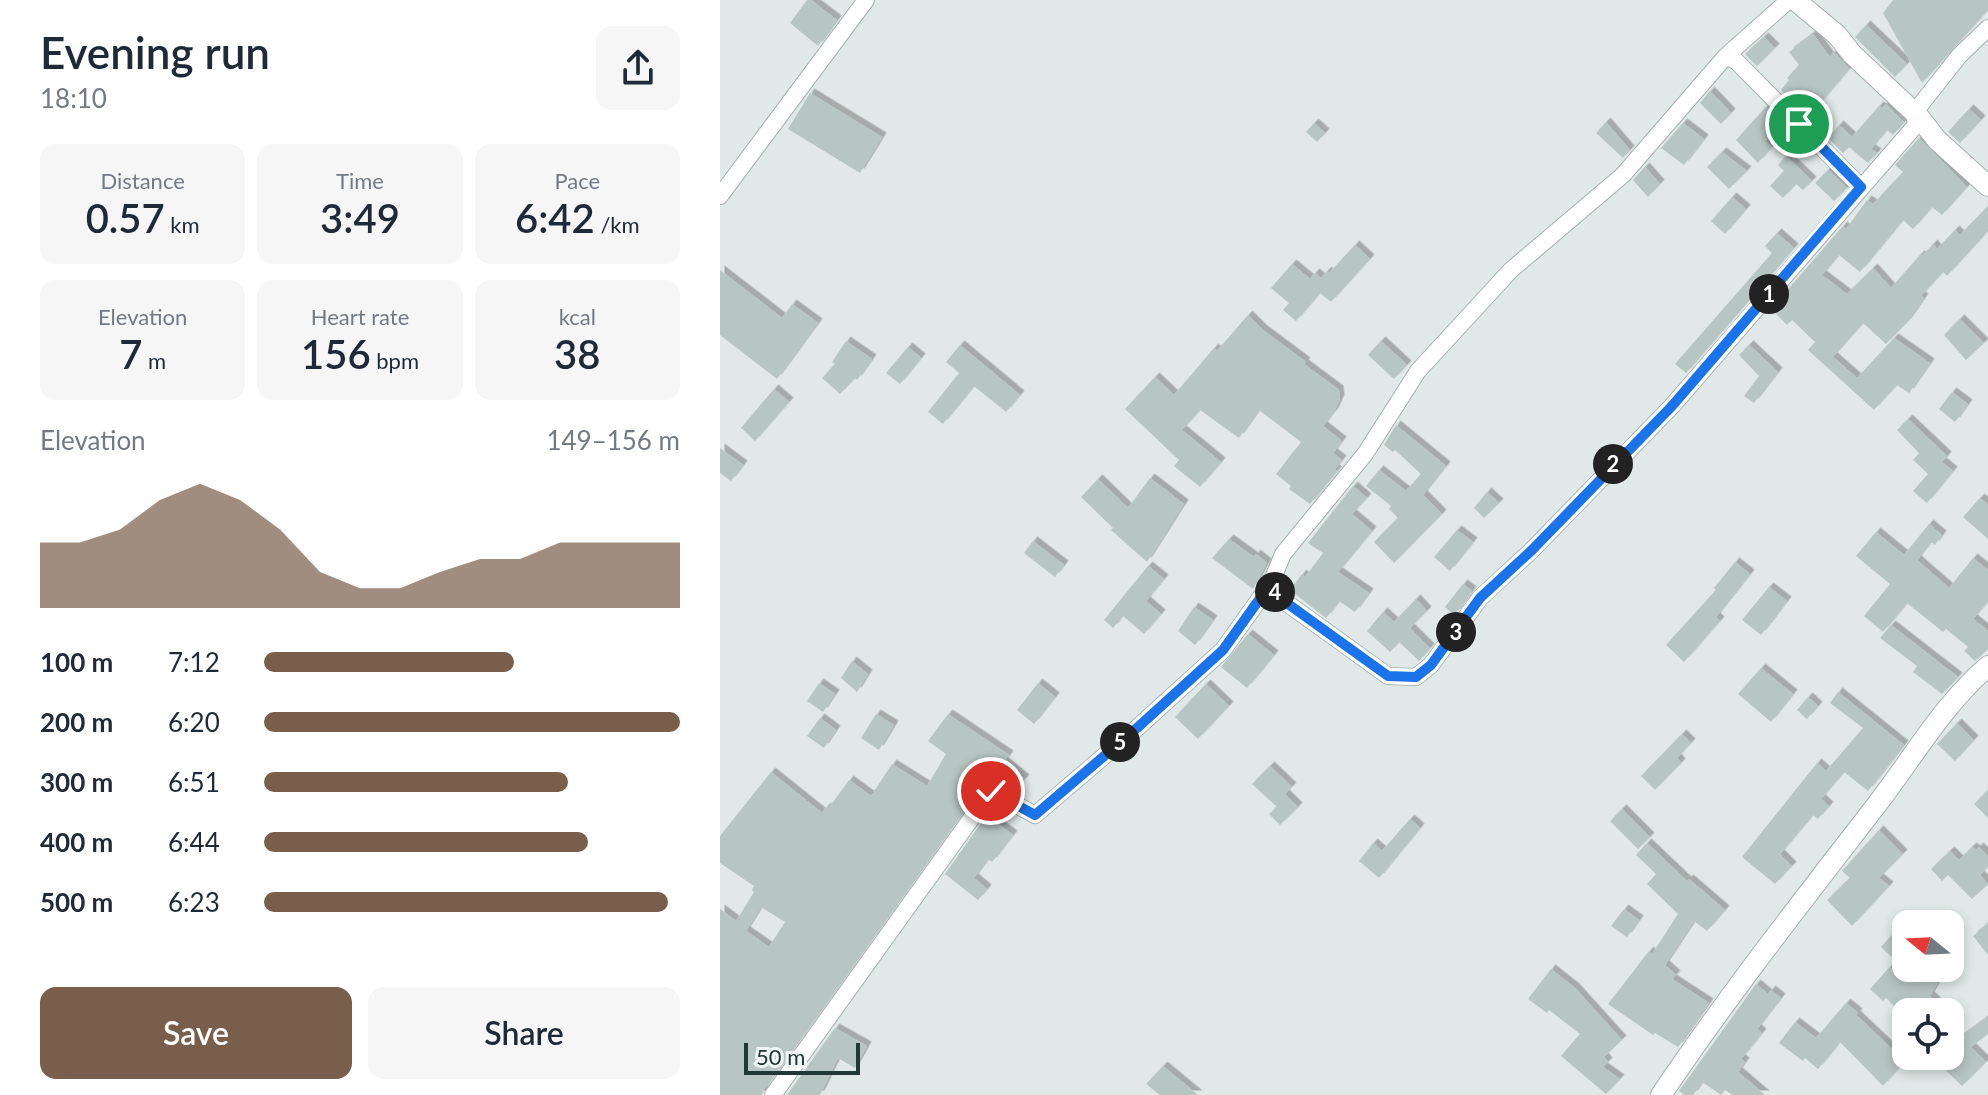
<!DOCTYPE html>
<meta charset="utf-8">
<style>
body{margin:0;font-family:Lato,sans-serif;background:#f6f6f7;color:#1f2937;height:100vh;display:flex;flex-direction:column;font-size:30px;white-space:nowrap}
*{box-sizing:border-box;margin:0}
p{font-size:26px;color:#747a83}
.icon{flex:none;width:44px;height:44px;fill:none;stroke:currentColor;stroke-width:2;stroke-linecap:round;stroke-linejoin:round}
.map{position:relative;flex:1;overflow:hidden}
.side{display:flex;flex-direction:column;background:#fff;width:720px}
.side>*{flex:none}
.needle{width:52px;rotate:288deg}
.fabs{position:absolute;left:1172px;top:910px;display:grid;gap:16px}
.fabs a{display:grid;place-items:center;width:72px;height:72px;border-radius:16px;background:#fff;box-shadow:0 4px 12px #0003;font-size:40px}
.scale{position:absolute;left:24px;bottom:20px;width:116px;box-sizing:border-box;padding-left:8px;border:4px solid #223836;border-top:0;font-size:22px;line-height:28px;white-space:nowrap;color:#223836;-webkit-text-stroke:6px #f0f6f4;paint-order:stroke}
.pin{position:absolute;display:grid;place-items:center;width:68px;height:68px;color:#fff;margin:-34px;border:4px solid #fff;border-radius:50%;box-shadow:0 2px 8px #0007}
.km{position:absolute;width:40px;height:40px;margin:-20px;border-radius:50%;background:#222;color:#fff;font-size:22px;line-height:40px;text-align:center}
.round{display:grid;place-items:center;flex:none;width:84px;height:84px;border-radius:16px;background:#f6f6f7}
.summary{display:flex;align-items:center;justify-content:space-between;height:136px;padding:0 40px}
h1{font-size:44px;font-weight:600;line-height:60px}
.stats{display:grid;grid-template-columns:repeat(3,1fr);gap:12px;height:136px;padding:8px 40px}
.stats div{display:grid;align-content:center;border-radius:16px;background:#f6f6f7;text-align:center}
.stats b{font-size:40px;font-weight:600}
.stats small{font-size:22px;font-weight:400}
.stats p{font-size:22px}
.chart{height:224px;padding:16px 40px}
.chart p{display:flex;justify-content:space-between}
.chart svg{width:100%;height:144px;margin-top:8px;fill:#785e4b;opacity:.7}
.cta{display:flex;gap:16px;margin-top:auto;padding:16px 40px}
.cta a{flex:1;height:92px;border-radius:16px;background:#785e4b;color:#fff;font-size:32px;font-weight:600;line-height:92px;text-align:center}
.cta a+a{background:#f6f6f7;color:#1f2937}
ul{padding:0 40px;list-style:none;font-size:26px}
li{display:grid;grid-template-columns:128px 96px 1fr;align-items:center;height:60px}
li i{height:20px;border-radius:10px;background:#785e4b}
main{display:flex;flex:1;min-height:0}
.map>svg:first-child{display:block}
</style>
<main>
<section class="side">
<div class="summary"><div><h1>Evening run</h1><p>18:10</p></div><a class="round"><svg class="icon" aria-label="share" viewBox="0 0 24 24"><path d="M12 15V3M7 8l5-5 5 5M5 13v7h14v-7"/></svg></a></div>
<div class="stats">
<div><p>Distance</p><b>0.57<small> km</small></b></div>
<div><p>Time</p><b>3:49</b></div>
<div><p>Pace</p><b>6:42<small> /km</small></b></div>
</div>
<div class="stats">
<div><p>Elevation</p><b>7<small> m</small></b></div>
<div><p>Heart rate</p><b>156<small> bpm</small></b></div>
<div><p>kcal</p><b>38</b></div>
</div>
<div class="chart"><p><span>Elevation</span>149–156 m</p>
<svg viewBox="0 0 160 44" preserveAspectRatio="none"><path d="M0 44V24L10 24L20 20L30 11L40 6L50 11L60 20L70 33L80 38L90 38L100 33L110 29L120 29L130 24L140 24L150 24L160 24V44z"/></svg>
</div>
<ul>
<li><b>100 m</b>7:12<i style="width:60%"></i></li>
<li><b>200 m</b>6:20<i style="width:100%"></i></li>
<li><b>300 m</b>6:51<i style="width:73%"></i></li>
<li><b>400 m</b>6:44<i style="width:78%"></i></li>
<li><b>500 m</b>6:23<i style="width:97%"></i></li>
</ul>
<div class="cta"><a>Save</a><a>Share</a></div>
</section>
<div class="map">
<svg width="1268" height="1095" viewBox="0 0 1268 1095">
<defs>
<filter id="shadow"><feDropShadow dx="4.5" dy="-4.5" stdDeviation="0" flood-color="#0004"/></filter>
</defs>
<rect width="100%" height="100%" fill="#e0e9e7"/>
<!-- building -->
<path fill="#b8c6c3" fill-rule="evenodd" filter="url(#shadow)" d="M87 0H91L117 20 98 46 70 23Z
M1173 0H1268V10L1202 83 1163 13Z
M1146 25 1187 64 1175 77 1135 37Z
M1093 34 1110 57 1114 52 1129 69 1098 106 1085 94 1075 105 1061 90 1069 80 1067 78 1079 65 1069 52Z
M1044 37 1055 48 1037 66 1025 54Z
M990 91 1011 113 1001 124 980 103Z
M90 93 162 137 140 173 68 129Z
M1166 104 1184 122 1173 135 1167 130 1151 149 1157 153 1148 163 1129 147 1123 153 1108 138 1119 125 1132 137 1159 106 1162 108Z
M1046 107 1062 123 1045 141 1052 147 1038 163 1016 140Z
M1249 109 1261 120 1240 143 1228 132Z
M886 122 910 150 903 158 876 133Z
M594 123 605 133 597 142 586 132Z
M963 123 984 139 964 165 941 148Z
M1199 138 1247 187 1222 215 1212 207 1193 229 1183 220 1140 272 1119 255 1102 275 1127 294 1153 268 1171 288 1200 255 1202 256 1213 244 1217 249 1235 230 1240 235 1268 206V231L1227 276 1223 272 1201 296 1204 298 1188 321 1166 344 1143 323 1113 357 1137 378 1174 338 1210 363 1189 393 1177 385 1154 410 1088 350 1095 342 1072 320 1067 325 1051 309 1123 226 1126 229 1147 200 1153 204 1183 172 1175 165Z
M1002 152 1027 171 1009 189 987 167Z
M1066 156 1092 181 1083 190 1076 184 1063 198 1050 186 1064 171 1058 165Z
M925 167 940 184 928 197 913 180Z
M1108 170 1127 188 1114 201 1095 183Z
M1012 197 1026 209 1005 234 991 221Z
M1057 233 1074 248 966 373 955 364 1052 253 1045 246Z
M635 245 650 259 611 302 600 293 576 321 563 310 569 303 551 288 572 264 590 279 595 273 601 278 607 271 609 273Z
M0 270 62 318 72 304 98 323 57 379 0 335Z
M528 315 543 330 586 362 584 364 619 390 620 399 614 412 603 426 622 441 613 453 622 460 615 469 617 471 590 504 569 489 571 486 556 474 581 442 539 410 519 438 480 410 462 430 501 462 480 487 454 466 459 460 405 409 435 377 454 395 494 348 497 351Z
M1240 319 1264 343 1246 360 1224 335Z
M126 341 152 359 137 380 135 378 120 394 102 378 115 364 112 362Z
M661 341 687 365 674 379 648 355Z
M240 345 300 395 286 412 254 386 223 424 208 412 239 373 226 362Z
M1029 345 1058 372 1034 403 1024 396 1039 376 1019 355Z
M188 347 201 358 180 384 166 373Z
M54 389 69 402 35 441 21 428Z
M1232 392 1248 404 1235 422 1219 409Z
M1188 419 1227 456 1222 462 1233 471 1207 503 1193 491 1208 474 1193 460 1199 453 1177 430Z
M676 425 726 466 703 495 722 514 674 563 654 542 678 518 669 509 671 506 646 486 659 470 686 491 701 474 675 450 673 452 664 445Z
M0 448 23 465 11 481 0 473Z
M430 478 464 504 427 562 391 530 393 528 361 497 378 479 408 508Z
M633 486 647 498 632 514 652 531 618 572 649 593 635 612 619 601 606 618 570 590 582 574 585 577 603 553 588 543Z
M767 492 779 503 764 518 754 508Z
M1260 498 1268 505V539L1243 517Z
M1209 524 1222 535 1215 545 1211 542 1197 560 1229 588 1253 558 1268 570V601L1253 619 1268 631V649L1255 661 1244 651 1248 647 1226 629 1223 632 1187 603 1163 632 1144 616 1170 584 1136 556 1156 532 1184 555Z
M737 530 753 542 730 571 714 557Z
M509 539 534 557 536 554 547 563 533 589 492 558Z
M313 541 344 565 335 577 304 553Z
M1015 562 1030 574 996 617 1000 621 964 662 946 645 996 590 994 588Z
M428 566 444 579 426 601 441 614 424 634 403 616 393 628 384 620Z
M743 584 752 591 734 615 725 607Z
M1049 587 1067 601 1041 635 1022 620Z
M696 599 707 611 690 628 710 648 699 661 679 642 670 652 647 631 663 612 674 622Z
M474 607 493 620 475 645 458 631Z
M1171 625 1238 677 1222 694 1193 672 1197 666 1160 638Z
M528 634 554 655 527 688 501 667Z
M132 661 148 674 137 692 121 678Z
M1041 668 1073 694 1051 722 1018 694Z
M99 683 115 694 103 712 87 701Z
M318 683 335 697 314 724 297 710Z
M486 684 509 706 478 739 455 717Z
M1118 692 1184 745 1148 791 1124 772 1101 799 1109 806 1098 819 1093 815 1060 854 1072 866 1055 884 1022 857 1097 763 1106 771 1143 728 1110 703Z
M1088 697 1098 706 1087 719 1077 710Z
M156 714 174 725 159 750 141 738Z
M228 714 289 755 284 762 305 779 294 791 272 780 262 785 44 1089 42 1095H0V909L16 921 34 892 32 890 34 886 0 863V836L51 772 102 813 106 807 108 809 129 780 151 796 172 764 207 786 226 754 208 741ZM41 907 65 922 49 947 26 931Z
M100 718 116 730 104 748 87 736Z
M1237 723 1254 740 1235 761 1217 744Z
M962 734 971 743 957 758 961 763 935 790 921 776Z
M550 766 572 787 565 794 578 807 560 825 549 814 557 807 532 784Z
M1268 790V818L1254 804Z
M274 805 286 811 277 823 293 835 272 862 268 859 254 878 267 889 258 900 225 874Z
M902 809 930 837 918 849 890 821Z
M690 819 700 828 659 878 639 861 653 843 662 851Z
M1159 830 1183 854 1159 878 1169 886 1132 926 1107 900 1130 878 1122 871Z
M927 843 967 881 969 879 1005 910 987 931 974 921 945 965 956 975 952 979 989 1003 958 1047 935 1033 933 1035 888 1004 929 951 932 954 958 914 927 884 936 874 916 855Z
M1252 847 1256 850 1259 847 1268 856V866L1260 875 1268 884 1252 899 1228 875 1222 881 1211 869 1230 851 1239 860Z
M904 909 919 920 907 937 891 926Z
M1186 920V941L1172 957 1161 947Z
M1268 923V955L1253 936Z
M1169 968H1226L1210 996 1227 1012H1180L1166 998 1163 1001 1150 989Z
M831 969 855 988 902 1040 884 1057 888 1062 883 1067 900 1079 886 1094 841 1056 860 1034 829 1010 827 1013 808 999Z
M1036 984 1048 994 1051 990 1061 998 1037 1029 1042 1033 1021 1059 1025 1062 1018 1072 1045 1095H1013L1005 1090 1001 1095 982 1082 973 1095H965L959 1091Z
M1126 1003 1138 1013 1136 1015 1173 1050 1175 1048 1187 1059 1163 1086 1120 1042 1098 1069 1085 1058 1083 1061 1059 1043 1075 1022 1096 1038Z
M1268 1017V1034L1251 1047 1266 1062 1242 1086 1211 1056H1230V1045Z
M115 1028 147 1046 135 1068 118 1058 100 1095H67Z
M443 1066 478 1095H440L426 1084Z"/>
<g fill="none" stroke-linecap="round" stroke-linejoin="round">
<!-- minor casing -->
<g stroke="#a3b0ae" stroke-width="18">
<path id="minor" d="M1006 56 1016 61 1141 187
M0 196 146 0
M551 583 557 596 668 676 696 677 711 665 760 598 812 550 952 406 1196 125 1194 113 1239 56 1268 28
M53 1095 271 791 315 815 417 728 503 650 551 583 563 554 645 454 698 371 791 270 903 175 1006 56 1069 0"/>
</g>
<!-- tertiary casing -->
<g stroke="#a3b0ae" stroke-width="22">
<path id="tertiary" d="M1075 0 1117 35 1132 54 1199 117 1217 140 1268 186
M941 1095C1009 994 1084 899 1158 803 1194 756 1223 705 1268 666"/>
</g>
<!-- minor -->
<use href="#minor" stroke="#fff" stroke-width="16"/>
<!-- tertiary -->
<use href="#tertiary" stroke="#fff" stroke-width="20"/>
</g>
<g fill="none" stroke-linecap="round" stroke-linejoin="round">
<!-- route casing -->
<g stroke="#fff" stroke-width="16">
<path id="route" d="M271 791 315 815 417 728 503 650 551 583 557 596 668 676 696 677 711 665 760 598 812 550 952 406 1141 187 1079 124"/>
</g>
<!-- route -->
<use href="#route" stroke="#1a73e8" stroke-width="10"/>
</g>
</svg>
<div class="fabs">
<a><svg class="needle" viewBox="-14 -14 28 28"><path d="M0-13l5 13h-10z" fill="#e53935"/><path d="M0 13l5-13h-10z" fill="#747a83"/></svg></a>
<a><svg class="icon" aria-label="locate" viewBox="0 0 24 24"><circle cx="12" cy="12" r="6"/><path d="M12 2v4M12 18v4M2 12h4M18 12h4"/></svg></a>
</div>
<div class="scale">50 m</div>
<div class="pin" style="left:1079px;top:124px;background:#1e9e55"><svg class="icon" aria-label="arrive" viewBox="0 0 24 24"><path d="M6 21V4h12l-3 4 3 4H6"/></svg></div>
<div class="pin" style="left:271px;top:791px;background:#d93025"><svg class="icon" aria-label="check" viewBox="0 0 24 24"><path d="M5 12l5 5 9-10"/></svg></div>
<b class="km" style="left:1049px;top:294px">1</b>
<b class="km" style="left:893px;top:464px">2</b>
<b class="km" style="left:736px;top:632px">3</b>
<b class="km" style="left:555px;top:592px">4</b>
<b class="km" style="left:400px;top:742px">5</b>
</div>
</main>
